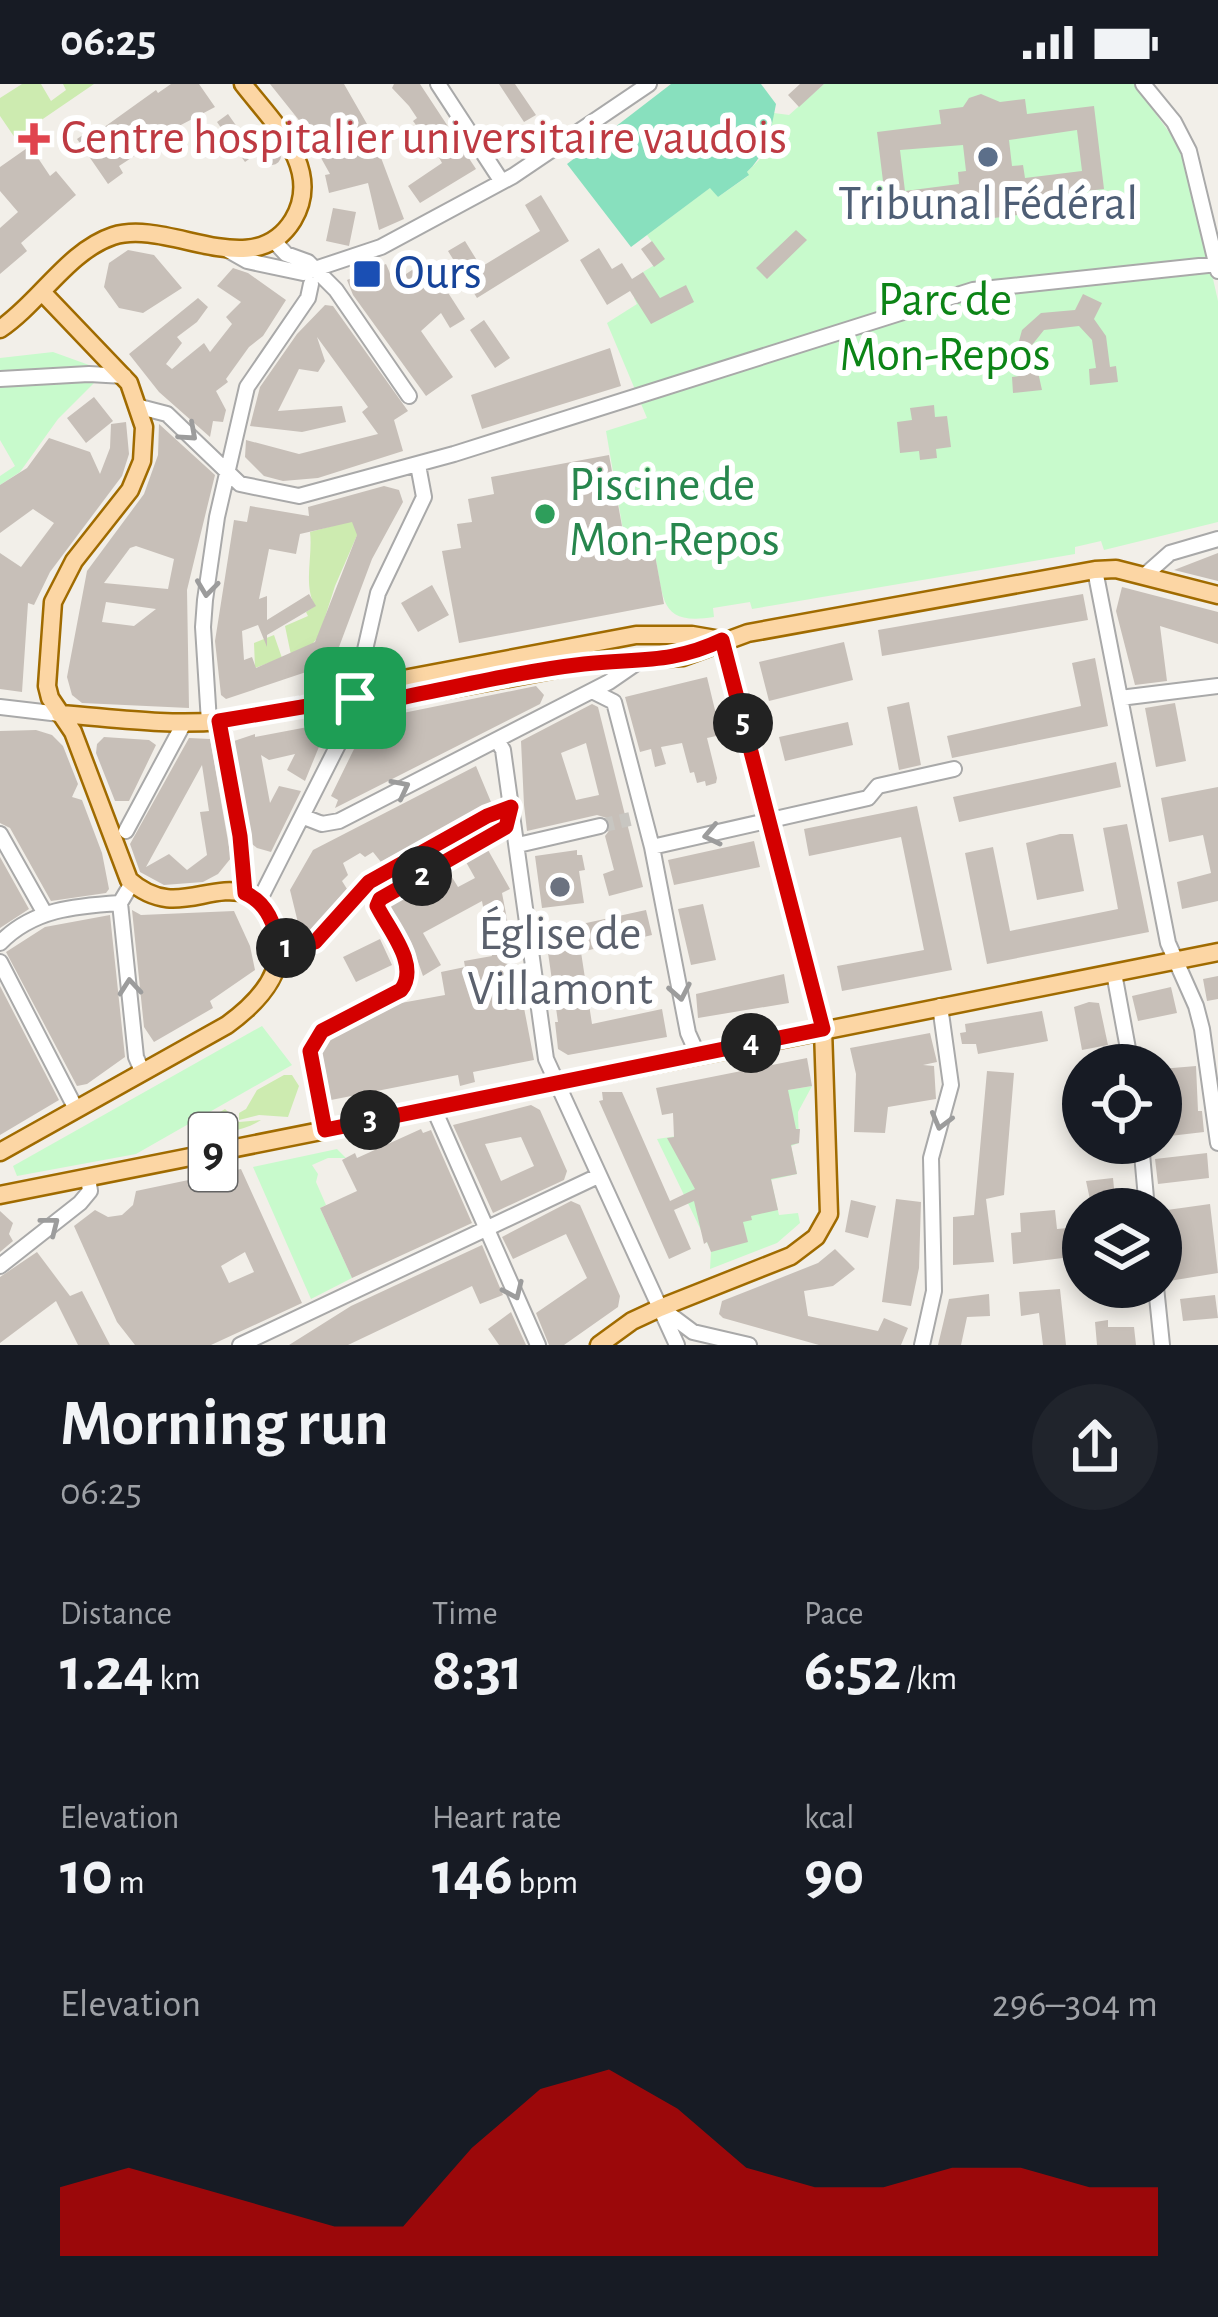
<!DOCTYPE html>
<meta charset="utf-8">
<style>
body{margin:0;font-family:"Alegreya Sans",sans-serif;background:#20242c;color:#f1f3f6;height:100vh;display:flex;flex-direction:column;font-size:45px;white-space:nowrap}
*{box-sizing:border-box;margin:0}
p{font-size:39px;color:#9ea1a6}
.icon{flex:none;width:66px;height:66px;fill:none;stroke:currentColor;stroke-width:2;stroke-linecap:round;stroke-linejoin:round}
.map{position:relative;height:1261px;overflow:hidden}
.side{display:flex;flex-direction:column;background:#171b24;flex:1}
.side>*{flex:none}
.fabs{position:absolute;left:1062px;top:960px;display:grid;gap:24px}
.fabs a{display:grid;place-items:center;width:120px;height:120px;border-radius:50%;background:#171b24;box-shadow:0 6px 18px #0003;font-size:60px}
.pin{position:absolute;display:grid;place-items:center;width:102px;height:102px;color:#fff;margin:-51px;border-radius:24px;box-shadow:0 6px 18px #0006}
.km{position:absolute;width:60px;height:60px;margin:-30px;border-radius:50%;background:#222;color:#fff;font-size:33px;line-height:60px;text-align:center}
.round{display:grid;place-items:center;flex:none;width:126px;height:126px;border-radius:63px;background:#20242c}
.head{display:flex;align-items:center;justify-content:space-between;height:204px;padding:0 60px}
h1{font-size:66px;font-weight:700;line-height:90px}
.stats{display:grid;grid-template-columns:repeat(3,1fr);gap:18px;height:204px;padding:12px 60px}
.stats div{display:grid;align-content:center}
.stats b{font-size:60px;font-weight:700}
.stats small{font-size:33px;font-weight:400}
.stats p{font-size:33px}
.chart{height:336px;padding:24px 60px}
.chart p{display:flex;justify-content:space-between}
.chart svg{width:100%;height:216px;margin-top:12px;fill:#d40000;opacity:.7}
.status{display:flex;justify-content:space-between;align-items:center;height:84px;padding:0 60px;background:#171b24;direction:ltr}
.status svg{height:33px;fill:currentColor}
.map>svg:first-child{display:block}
</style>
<div class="status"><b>06:25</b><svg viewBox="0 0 49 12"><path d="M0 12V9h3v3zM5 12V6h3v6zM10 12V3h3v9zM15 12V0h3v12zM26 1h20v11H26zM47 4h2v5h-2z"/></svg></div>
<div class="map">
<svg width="1218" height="1261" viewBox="0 0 1218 1261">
<rect width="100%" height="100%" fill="#f2efe9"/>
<!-- grass -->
<path fill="#cdebb0" d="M22 0H41L51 17 66 6 63 0H94L15 54 0 32V14Z
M365 433 335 502 319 552 309 564 291 571 285 542 308 532 306 528 315 522C303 501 313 472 310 448Z
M274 551 282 574 255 584 254 559Z
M284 991H292L299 1002 288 1033 259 1031 239 1036V1029L246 1025 257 1006Z
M225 1025 239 1038 261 1036C245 1047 212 1052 194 1050L196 1043Z"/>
<!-- park -->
<path fill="#c8facc" d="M824 0H1134L1185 70 1218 217V438L1104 466 1101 457 1075 463V470L752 525 750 518 713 524 714 533C659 542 664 515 655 471L628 475 606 347 647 334 607 239 637 220 634 214 652 203 643 188 664 175 647 151 711 103 718 113 748 92 746 89 760 75 774 29 789 31Z
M53 268 89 281 88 296 94 299 58 335 20 388 0 401V392L15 382 0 356V274Z
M262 942 292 981 136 1070 17 1092 13 1082Z
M812 1002 798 1028 799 1059 791 1062 797 1090 771 1096 779 1131 798 1129 800 1139 777 1159 710 1185 711 1167 657 1055 677 1052 764 1010Z
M337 1065 346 1074H328L312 1081 318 1090 316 1098 326 1121 320 1124 352 1194 311 1215 253 1083Z"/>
<!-- pitch -->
<path fill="#88e0be" d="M671 0H761L776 20C771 46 767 69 747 88L749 91 718 113 710 104 631 163 567 80Z"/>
<!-- building -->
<path fill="#c7bfb8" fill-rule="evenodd" d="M171 0H199L215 23 179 42 183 47 143 75 139 69 119 82 123 89 108 100 77 55 93 44 96 49 156 6 158 9Z
M270 0H344L371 47 404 135 379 146 368 99 329 109 325 91 330 90 302 40Z
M394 0H420L476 85 420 119 408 102 442 79 422 43 419 45 413 37 417 34 409 22 392 4Z
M499 0H515L536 31 524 38Z
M800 0H824L799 23 788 11Z
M981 10 1000 18 1025 15 1027 30 1094 22 1104 105 1018 115 1019 131 978 136 976 119 887 130 877 48 941 40 939 26 963 23 969 14ZM1077 46 1082 87 1025 94 1023 81 1012 82 1009 56ZM963 61 966 87 958 88 959 100 905 107 900 66Z
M228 30 256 70 245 78 217 38Z
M30 62 50 92 56 87 76 111 21 159 27 167 0 190V144L18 128 0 107V83Z
M263 72a9 9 0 1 1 18 0a9 9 0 1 1-18 0Z
M541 111 569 157 477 214 448 167 465 157 481 183 540 147 525 121Z
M333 124 356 128 349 162 326 157Z
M796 146 807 156 767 195 756 184Z
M652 157 665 175 654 183 641 165Z
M599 164 612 185 622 179 632 195 643 188 660 214 686 201 694 218 651 240 630 207 607 221 580 176Z
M128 166 154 171 182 204 143 229 119 224 104 203 109 179Z
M427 176 465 235 450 244 441 229 421 247 453 293 426 312 353 211 347 196 386 180 394 198Z
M233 184 248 189 286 216 263 252 249 263 226 295 228 298 216 307 226 326 223 338 213 337 210 353 159 308 129 270 198 214 208 223 197 238 177 253 182 259 166 280 172 285 204 259 210 268 232 240 226 233 241 218 217 202Z
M1083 210 1102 219 1094 235 1106 252 1110 283 1116 282 1118 298 1090 301 1089 285 1096 284 1092 256 1079 242 1044 246 1032 261 1042 306 1013 309 1012 293 1019 292 1016 268 1022 246 1041 229 1075 226Z
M325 221 333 222 408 327 394 336 403 367 318 394 283 397 264 392 245 373 246 356 299 370 378 350 362 328 368 323 317 253 325 277 318 288 299 285 278 327 342 322 346 338 302 348 250 342 260 303 297 250Z
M484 236 510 274 495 284 470 246Z
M610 264 621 302 482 345 471 311Z
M94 313 113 337 86 359 67 334Z
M934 321 935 333 947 332 951 363 936 365 937 374 920 376 919 367 900 369 897 338 912 336 910 324Z
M126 338 129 370 122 392 50 488 34 521 28 519 22 608 0 605V469L21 483 54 439 33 425 0 449V401L27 384 49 354 90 368 100 390 110 364 111 340Z
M159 340 215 391 187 506 189 624 82 619 72 611 67 593 87 487 144 410 158 371ZM136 462 174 475 168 505 104 499 130 464ZM106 518 156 525 134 542 102 538Z
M609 371 628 475 655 471 664 520 459 559 442 467 461 464 457 440 472 438 468 415 494 410 491 393Z
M384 402 399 406 403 418 372 475 336 571 318 584 226 615 221 611 215 557 234 436 247 438 250 422 309 432 308 423ZM352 438 357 451 315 558 256 584 252 573 244 576 242 547 258 541 267 563V551L316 522 309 510 267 536V512L259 515 269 465 296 470 300 450Z
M1218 469V497L1174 486Z
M432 501 449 531 418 548 401 519Z
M1122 503 1218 528V560L1160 542 1167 597 1135 601 1116 527Z
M1083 510 1088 536 882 572 878 546Z
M844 558 853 596 769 617 759 578Z
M1095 574 1108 642 952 674 947 652 1081 622 1072 579Z
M707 593 721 651 707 654 717 694 716 699 706 702 705 697 697 699 694 688 690 689 682 659 661 663 666 680 655 683 651 665 640 668 625 613Z
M536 602 544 611 540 620 335 724 338 716 331 712 354 665 358 639 373 630 403 629Z
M909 618 921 681 899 686 887 623Z
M1175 619 1186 677 1156 683 1145 624Z
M592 620 598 623 643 803 609 812 603 790 614 786 605 752 611 744 607 734 597 731 527 747 524 721 521 657ZM586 659 599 711 576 716 561 669Z
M848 638 853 661 785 677 779 653Z
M313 642 323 653 305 697 287 686 295 670 269 676 261 671 270 719 279 702 301 707 271 768 257 764 252 760 234 657 255 650V653Z
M36 646 52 651 63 662 78 700 72 713 82 716 102 769 109 805 106 809 51 817 10 744 0 739V647Z
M104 653 149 656 156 661 129 717H115L96 669 97 660Z
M189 654 210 655 231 774 218 790 203 798 164 801 140 788 130 760ZM202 681 209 727 200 728 207 771 187 786 169 770 146 783Z
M1116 678 1121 703 959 738 953 713Z
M476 682 491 718 381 778 373 768 365 773 360 769 343 779 348 791 342 797 347 805 309 848 300 847 290 806 313 766Z
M1218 703V817L1182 825 1177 798 1211 789 1203 751 1169 758 1161 714Z
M917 722 952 886 842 907 837 882 924 866 901 753 809 772 804 745Z
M1127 740 1149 848 987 880 965 769 993 763 1010 847 1118 825 1103 744Z
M1060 750H1073L1084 807 1037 816 1026 759Z
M754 757 760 783 674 801 668 776Z
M488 766 510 805 502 809 534 976 473 988 475 998 460 1002 458 991 331 1016 322 969 329 956 401 919 445 911 441 888 465 883 464 877 492 872 482 817 423 849 441 881 423 892 411 858 390 822 450 790 458 803 475 794 466 778Z
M577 766V771H582L585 786 579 787 584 819 542 824 535 772Z
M0 773 29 825 0 844Z
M703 820 716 876 691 881 678 825Z
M132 826 141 831 234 827 250 862 255 886 210 917 213 924 154 958 144 943Z
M646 826 652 851 581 868 592 940 662 925 667 953 568 971 558 965 555 938H558L545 848Z
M110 831 125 973 87 1000 77 1002 6 868 45 843Z
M380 855 392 881 356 898 343 873Z
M784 890 789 919 698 934 696 910Z
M1218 892V915L1207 917 1203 895Z
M0 902 59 1016 0 1051Z
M1171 903 1177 929 1138 937 1132 912Z
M1089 918 1099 919 1108 961 1082 966 1074 923Z
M1042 927 1048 957 978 970 976 960H962L960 949 966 948 965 940Z
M930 949 937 978 923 981 934 982 936 1015 888 1023 885 1049 854 1048 856 990 850 964Z
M807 974 812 1002 788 1006 796 1045H800L799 1059 791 1061 797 1090 771 1095 778 1126 751 1132 752 1136 743 1138 748 1158 711 1168 707 1158 704 1160 694 1117 674 1126 691 1165 669 1175 599 1017 603 1016 602 1008H622L670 1117 695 1105 667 1054 674 1053 673 1029 662 1031 656 1004Z
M1196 982 1198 1027H1202L1204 1048 1161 1053V985Z
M987 987 1014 989 1004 1111 986 1115 994 1178 953 1181V1133L974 1131Z
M531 1021 540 1026 567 1087 564 1096 493 1129 453 1041ZM521 1053 534 1082 501 1097 485 1060Z
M421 1045 423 1049 431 1046 472 1139 352 1194 320 1124 357 1107 342 1076 355 1069 357 1074Z
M1207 1069 1209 1094 1158 1100 1155 1075Z
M241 1085 302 1219 211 1261H135L117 1238 74 1142 95 1126 108 1133 122 1131 133 1121 136 1107ZM245 1168 254 1188 229 1199 221 1182Z
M1113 1094 1116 1125H1092L1086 1097Z
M896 1115 921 1118 919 1184 911 1222 882 1218Z
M851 1116 876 1122 868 1154 845 1148Z
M571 1117 580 1121 620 1212 618 1223 564 1261H549L536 1229 587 1194 566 1150 513 1175 502 1153Z
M1210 1120 1218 1189 1169 1197 1167 1180 1174 1179 1167 1126Z
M1055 1126 1057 1145 1068 1144 1071 1173 1013 1180 1011 1149 1021 1148 1020 1129Z
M0 1127 13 1139 9 1150 13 1157 0 1168Z
M482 1161 503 1211 480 1220 472 1202 348 1261H289L351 1222Z
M835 1165 855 1185 833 1202 804 1207 808 1232 878 1247 884 1234 908 1244 901 1261H819L723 1234 719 1230 722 1217 818 1179Z
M37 1168 70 1212 82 1207 110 1261H78L56 1217 0 1259V1193Z
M1060 1205 1066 1261H1043L1039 1229 1021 1232 1019 1208Z
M989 1210 990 1232 967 1233 961 1261H938L949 1215Z
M1215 1211 1218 1234 1183 1237 1180 1215Z
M511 1228 526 1261H499L488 1245Z
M1108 1236V1243H1134L1136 1261H1097L1095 1238Z"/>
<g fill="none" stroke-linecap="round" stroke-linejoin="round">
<!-- minor-tunnel -->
<path stroke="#c8c6c1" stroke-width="14" stroke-dasharray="14 7" stroke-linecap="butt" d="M600 742 630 735"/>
<!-- minor casing -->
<g stroke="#a9a9a9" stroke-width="18">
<path id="minor" d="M438 0 502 98
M1143 0 1174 38 1189 67 1218 187
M273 156 286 170 308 178 336 206 409 312
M224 164 247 177 303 189 381 163 513 92 649 0
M0 295 89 290 124 292
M140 323 167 330 240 400 299 412 454 370 973 206 1218 180
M1095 486 1168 859 1196 922 1202 945 1218 1059
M1144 492 1170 469 1218 455
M592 607 614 618 652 763 688 949 697 969
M1120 614 1218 602
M0 623 60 630
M219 637 240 752 245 810
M209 638 203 543 205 516 217 433 247 303 308 214 311 200
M497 656 503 666 546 975 677 1261
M304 733 322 740 339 737 609 598 638 578
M126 747 184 639
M0 750 44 828
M518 761 600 742
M652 763 868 714 878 702 954 685
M132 799 120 819 136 973 142 987
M259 817 340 657 354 614 378 509 424 413 418 381
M0 859C33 825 75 822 120 819
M279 865 315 858 369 798 487 732 511 723
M0 878 76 1025
M1114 889 1131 981
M433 1023 538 1261
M325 1045 310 967 322 947 401 906C420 881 389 845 377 822L379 815 506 743 510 728
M1141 1059 1147 1125
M0 1182 80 1119 90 1107 88 1093
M1156 1203 1162 1261
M665 1227 693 1248 749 1261
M240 1261 598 1092
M922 1261 934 1207 931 1074 951 1001 940 922"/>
</g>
<!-- major casing -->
<g stroke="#a06b00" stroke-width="21">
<path id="major" d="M0 245C39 219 68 167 113 152 169 134 253 201 293 136 324 84 272 38 243 0
M354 614 377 600 636 551H692L721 556
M60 630C114 634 167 642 221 637 273 632 327 609 380 618L588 579 683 573 748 549 1095 486 1116 485 1218 511
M0 1068 227 941C260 917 294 881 272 838 267 827 260 815 248 810 208 797 174 836 129 796L73 648 50 614 47 602 53 518 74 477 130 406 142 377 144 343 129 299 43 209
M0 1111 1218 868
M599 1261 632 1237 660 1224 791 1172 816 1153 829 1130 823 945 722 556"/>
</g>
<!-- minor -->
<use href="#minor" stroke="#fff" stroke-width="14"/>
<!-- major -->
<use href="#major" stroke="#fcd6a4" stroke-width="16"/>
</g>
<!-- one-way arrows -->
<defs><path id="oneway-chevron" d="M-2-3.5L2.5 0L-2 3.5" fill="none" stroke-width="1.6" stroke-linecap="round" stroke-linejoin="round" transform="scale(3)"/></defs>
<g stroke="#9c9c9c">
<use href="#oneway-chevron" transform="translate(189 349) rotate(42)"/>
<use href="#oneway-chevron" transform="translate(207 504) rotate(97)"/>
<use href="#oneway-chevron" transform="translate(401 704) rotate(-27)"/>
<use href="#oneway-chevron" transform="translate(712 751) rotate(168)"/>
<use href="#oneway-chevron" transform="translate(130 903) rotate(-95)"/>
<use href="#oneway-chevron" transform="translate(680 908) rotate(79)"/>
<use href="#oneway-chevron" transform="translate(941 1037) rotate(105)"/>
<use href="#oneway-chevron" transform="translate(51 1141) rotate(-38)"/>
<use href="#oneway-chevron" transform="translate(514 1207) rotate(66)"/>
</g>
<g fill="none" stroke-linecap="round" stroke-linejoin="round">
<!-- route casing -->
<g stroke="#fff" stroke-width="24">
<path id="route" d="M722 556 823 945 325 1046 310 967 322 947 401 906C420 881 389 846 377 822L380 815 506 743 511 723 487 732 369 798 315 858 279 866C276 842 268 819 245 809L240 752 219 637 355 614 380 618C447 605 515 588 584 580 636 574 672 580 722 556Z"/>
</g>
<!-- route -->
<use href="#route" stroke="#d40000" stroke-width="15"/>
</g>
<!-- markers -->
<path fill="#e0444e" stroke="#fff" stroke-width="4.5" d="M28 37h12v12h12v12h-12v12h-12v-12h-12v-12h12z"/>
<circle fill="#5c6f8a" stroke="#fff" stroke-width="4.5" cx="988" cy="73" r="12"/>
<rect fill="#1a4fb4" stroke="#fff" stroke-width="4.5" x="352" y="175" width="30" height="30" rx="6"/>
<circle fill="#2e9e5b" stroke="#fff" stroke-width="4.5" cx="545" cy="430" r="12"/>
<circle fill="#6b7280" stroke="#fff" stroke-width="4.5" cx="560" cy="803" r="12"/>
<g text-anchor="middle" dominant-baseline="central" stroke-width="12" stroke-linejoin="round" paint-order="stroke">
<!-- shield labels -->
<rect fill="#fff" stroke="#646464" stroke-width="3" x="189" y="1029" width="48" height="78" rx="9"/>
<g font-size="45" font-weight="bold" fill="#222">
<text x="213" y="1068">9</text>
</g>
<!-- health labels -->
<g font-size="48" fill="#be3a42" stroke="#fff" text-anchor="start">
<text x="61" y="55">Centre hospitalier universitaire vaudois</text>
</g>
<!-- service labels -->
<g font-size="48" fill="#4e5e75" stroke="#fff">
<text x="988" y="121">Tribunal Fédéral</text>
</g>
<!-- transit labels -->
<g font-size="48" fill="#164399" stroke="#fff" text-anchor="start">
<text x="394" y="190">Ours</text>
</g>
<!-- park labels -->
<g font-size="48" fill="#0c8416" stroke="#fff">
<text x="945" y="217">Parc de<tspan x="945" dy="55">Mon-Repos</tspan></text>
</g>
<!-- leisure labels -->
<g font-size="48" fill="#27864d" stroke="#fff" text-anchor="start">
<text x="569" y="402">Piscine de<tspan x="569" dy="55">Mon-Repos</tspan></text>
</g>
<!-- worship labels -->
<g font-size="48" fill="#5b616d" stroke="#fff">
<text x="560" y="851">Église de<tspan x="560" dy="55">Villamont</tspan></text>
</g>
</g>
</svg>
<div class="fabs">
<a><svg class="icon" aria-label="locate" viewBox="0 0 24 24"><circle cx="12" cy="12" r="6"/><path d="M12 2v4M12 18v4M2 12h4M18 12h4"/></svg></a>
<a><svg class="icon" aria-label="layers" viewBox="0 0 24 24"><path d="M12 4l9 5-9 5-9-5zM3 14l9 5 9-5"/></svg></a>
</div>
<div class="pin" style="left:355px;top:614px;background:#1e9e55"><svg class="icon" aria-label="arrive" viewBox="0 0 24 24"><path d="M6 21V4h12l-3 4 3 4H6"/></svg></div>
<b class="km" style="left:286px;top:864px">1</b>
<b class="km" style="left:422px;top:792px">2</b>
<b class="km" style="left:370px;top:1036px">3</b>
<b class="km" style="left:751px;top:959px">4</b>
<b class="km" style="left:743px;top:639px">5</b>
</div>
<section class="side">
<div class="head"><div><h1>Morning run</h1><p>06:25</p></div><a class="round"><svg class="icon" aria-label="share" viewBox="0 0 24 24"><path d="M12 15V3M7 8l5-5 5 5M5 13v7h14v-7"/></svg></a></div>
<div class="stats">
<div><p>Distance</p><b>1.24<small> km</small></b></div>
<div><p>Time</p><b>8:31</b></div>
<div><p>Pace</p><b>6:52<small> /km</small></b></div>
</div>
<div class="stats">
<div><p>Elevation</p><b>10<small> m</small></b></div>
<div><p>Heart rate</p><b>146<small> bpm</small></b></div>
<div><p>kcal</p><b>90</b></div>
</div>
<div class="chart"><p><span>Elevation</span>296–304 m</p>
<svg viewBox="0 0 160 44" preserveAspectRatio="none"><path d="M0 44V30L10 26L20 30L30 34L40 38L50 38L60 22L70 10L80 6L90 14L100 26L110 30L120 30L130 26L140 26L150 30L160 30V44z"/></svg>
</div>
</section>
